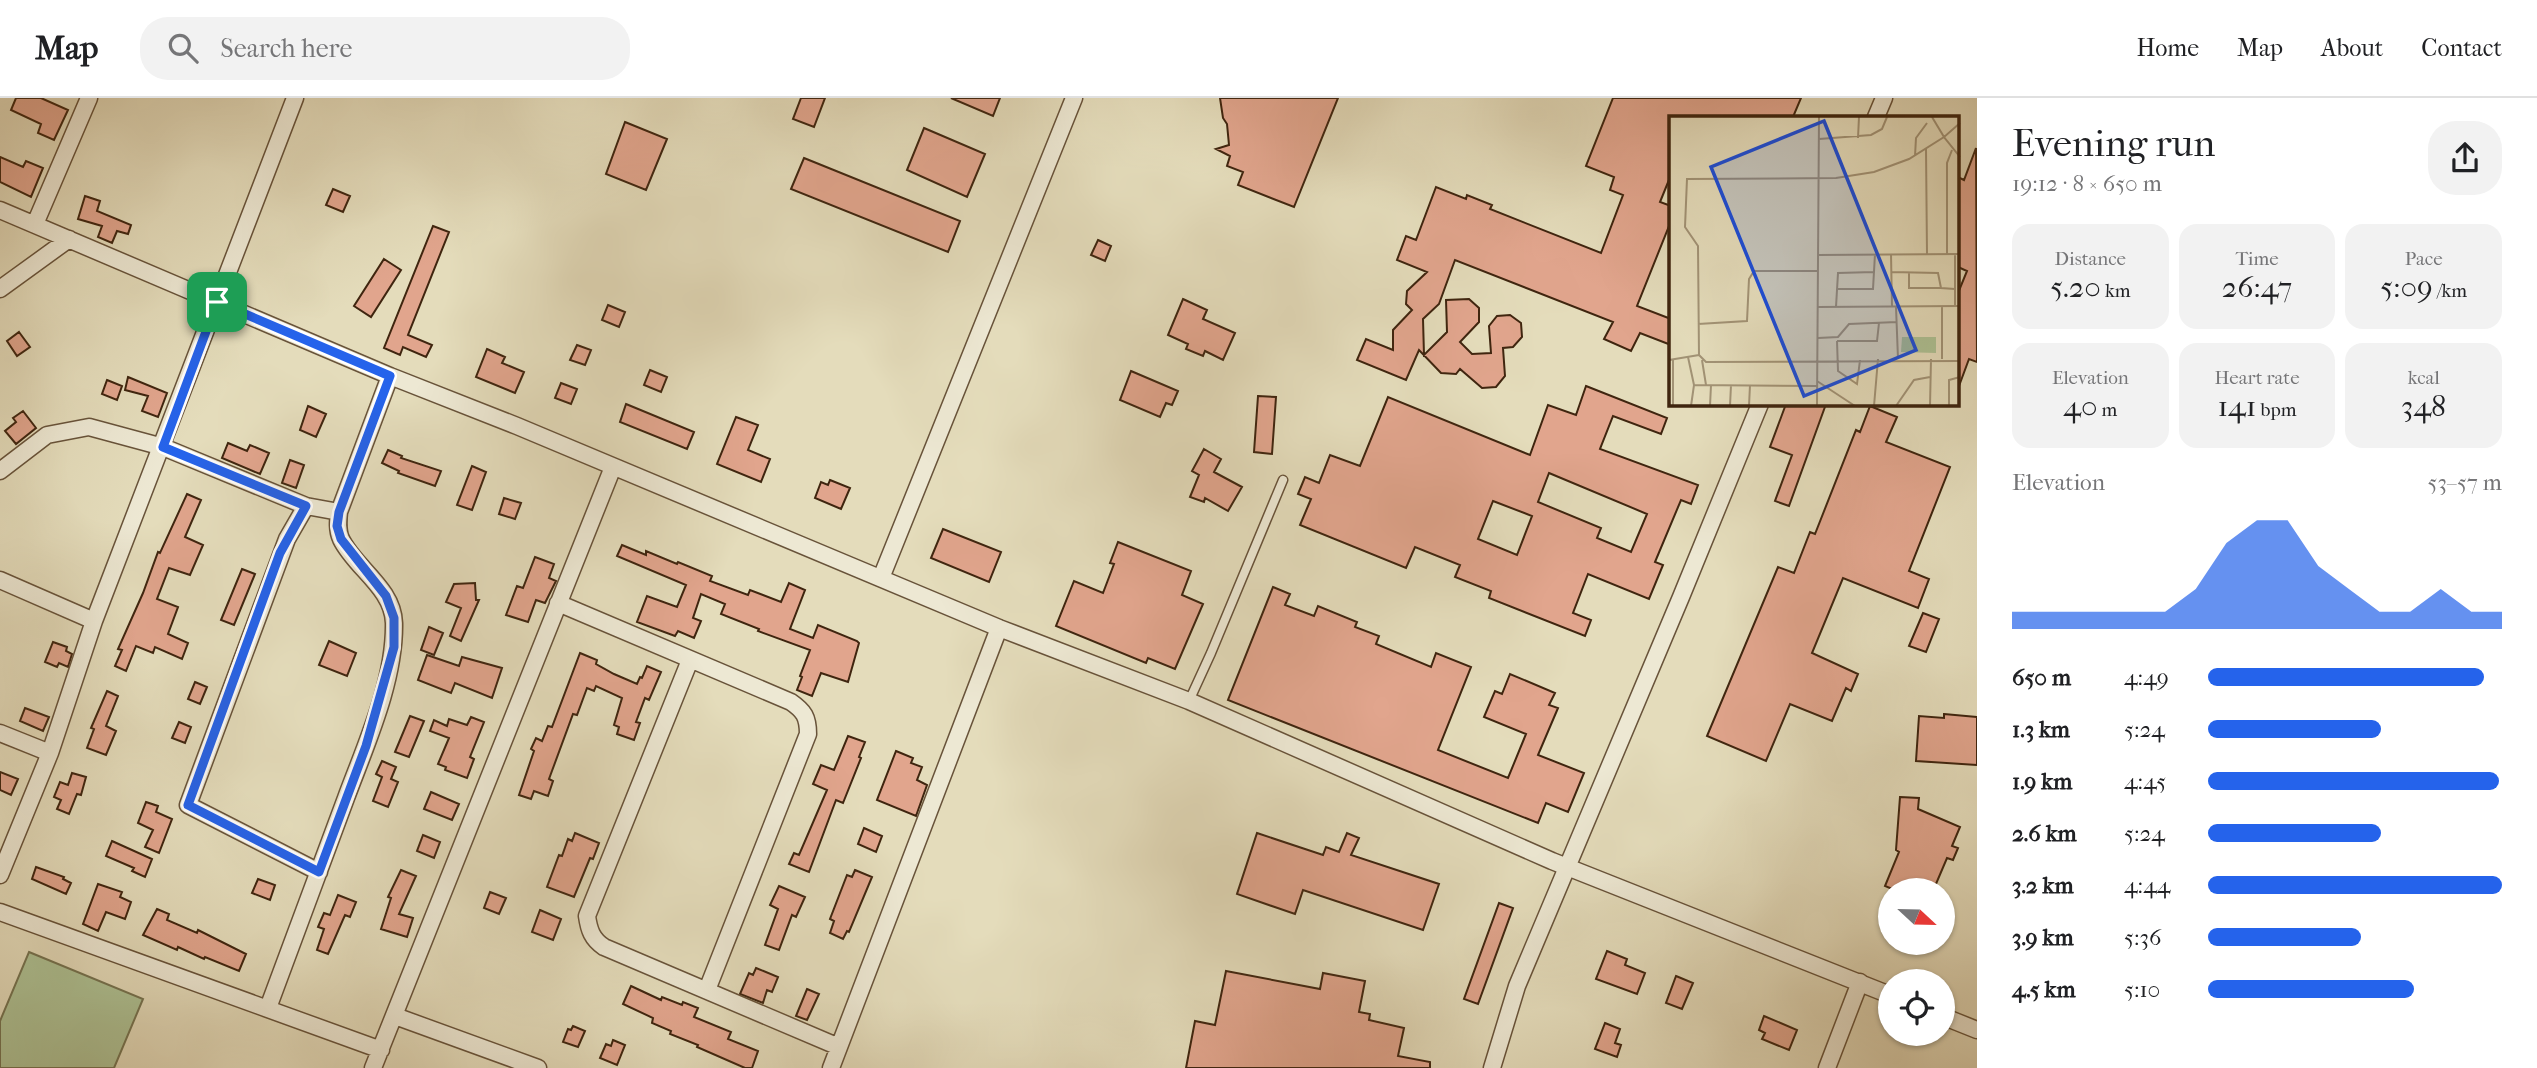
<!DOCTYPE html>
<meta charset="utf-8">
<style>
body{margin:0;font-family:"IM FELL French Canon",serif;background:#f2f2f2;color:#202124;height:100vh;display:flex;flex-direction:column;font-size:26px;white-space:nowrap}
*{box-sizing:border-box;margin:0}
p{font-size:23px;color:#757577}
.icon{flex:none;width:38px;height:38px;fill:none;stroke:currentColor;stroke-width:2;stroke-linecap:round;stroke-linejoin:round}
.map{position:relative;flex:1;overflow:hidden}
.side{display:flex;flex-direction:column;background:#fff;width:560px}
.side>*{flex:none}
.needle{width:46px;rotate:112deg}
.fabs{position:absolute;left:1878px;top:780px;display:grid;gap:14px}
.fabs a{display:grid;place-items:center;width:77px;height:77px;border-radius:50%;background:#fff;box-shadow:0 2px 5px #0004;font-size:35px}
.pin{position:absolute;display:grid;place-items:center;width:60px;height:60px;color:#fff;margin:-30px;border-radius:14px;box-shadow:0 4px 10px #0006}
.round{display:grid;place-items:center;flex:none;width:74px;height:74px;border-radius:28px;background:#f2f2f2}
.headline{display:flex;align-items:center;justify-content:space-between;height:119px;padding:0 35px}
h1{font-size:38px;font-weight:600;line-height:52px}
.metrics{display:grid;grid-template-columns:repeat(3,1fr);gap:10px;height:119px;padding:7px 35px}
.metrics div{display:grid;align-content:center;border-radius:18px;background:#f2f2f2;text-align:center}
.metrics b{font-size:30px;font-weight:600}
.metrics small{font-size:19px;font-weight:400}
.metrics p{font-size:19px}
.chart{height:196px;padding:14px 35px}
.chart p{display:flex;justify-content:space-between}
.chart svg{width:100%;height:126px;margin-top:7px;fill:#2563eb;opacity:.7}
ul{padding:0 35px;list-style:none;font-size:23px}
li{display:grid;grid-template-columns:112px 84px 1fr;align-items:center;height:52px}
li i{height:18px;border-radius:9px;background:#2563eb}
header{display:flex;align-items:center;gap:42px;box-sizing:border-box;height:98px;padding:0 35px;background:#fff;border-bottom:2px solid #e0e0e0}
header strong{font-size:33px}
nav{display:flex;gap:38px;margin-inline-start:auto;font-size:24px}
.search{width:490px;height:63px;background:#f2f2f2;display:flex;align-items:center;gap:18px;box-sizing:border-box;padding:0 24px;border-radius:28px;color:#757577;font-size:26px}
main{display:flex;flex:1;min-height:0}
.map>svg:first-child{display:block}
</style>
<header>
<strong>Map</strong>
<div class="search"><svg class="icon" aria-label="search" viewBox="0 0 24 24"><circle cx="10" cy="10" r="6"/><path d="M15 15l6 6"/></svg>Search here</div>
<nav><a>Home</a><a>Map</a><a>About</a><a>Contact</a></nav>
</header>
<main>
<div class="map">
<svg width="1977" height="970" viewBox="0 0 1977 970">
<rect width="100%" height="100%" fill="#e4dcbb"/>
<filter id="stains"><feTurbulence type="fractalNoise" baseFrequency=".00286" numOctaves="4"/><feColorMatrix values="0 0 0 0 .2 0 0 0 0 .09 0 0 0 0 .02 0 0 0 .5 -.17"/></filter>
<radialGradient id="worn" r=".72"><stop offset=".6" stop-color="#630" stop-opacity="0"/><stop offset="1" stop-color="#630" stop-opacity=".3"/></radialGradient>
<!-- park -->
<path fill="#aec295" stroke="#767452" stroke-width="2" d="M29 854 143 901 114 970H0V923Z"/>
<!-- building -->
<path fill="#e1a58d" stroke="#3f250f" stroke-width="2" fill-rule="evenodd" d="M16 0H41L68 12 54 42 38 35 41 26 11 12Z
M801 0H825L814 29 793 21Z
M951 0H1000L993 18Z
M1220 0H1338L1294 109 1238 87 1243 74 1227 68 1230 58 1216 51 1229 47 1227 26 1223 20Z
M1613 0H1801L1793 19H1671V77L1660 104 1671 108V123L1637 208 1671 221V247L1640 235 1631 253 1604 241 1613 224 1455 162 1439 206 1423 221 1424 257 1447 234 1446 202 1469 201 1479 210V224L1460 244 1472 256 1491 255 1489 228 1497 218 1510 217 1521 225 1522 239 1513 249 1503 250 1505 278 1496 289 1482 290 1460 271 1456 276 1441 275 1419 252 1406 282 1357 262 1366 241 1393 252V232L1412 212 1406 206 1407 193 1427 174 1397 162 1406 138 1416 142 1436 89 1466 101 1467 97 1492 107 1490 111 1601 155 1623 97 1610 92 1614 79 1586 68Z
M625 24 667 41 646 92 606 76Z
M924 30 985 56 967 99 907 72Z
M1976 50 1977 264 1969 261 1959 288 1958 195 1967 173 1958 169V79L1964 82Z
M0 59 23 69 26 63 43 70 31 99 0 84Z
M804 60 960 123 948 154 791 91Z
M333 91 350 98 343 114 326 107Z
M85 98 100 103 97 113 131 127 128 136 117 133 112 145 98 139 102 128 78 121Z
M433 128 449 134 408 237 432 247 426 259 403 249 400 257 384 250Z
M1098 142 1111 148 1105 163 1091 157Z
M384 161 401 172 371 219 354 208Z
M1183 201 1207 212 1203 221 1235 235 1223 262 1205 253 1203 258 1186 251 1188 246 1168 237Z
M608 207 625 214 619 229 602 222Z
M19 234 30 249 17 258 7 243Z
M577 247 591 252 585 267 570 262Z
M487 251 505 259 502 265 524 274 515 295 476 279Z
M650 272 667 279 661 294 644 287Z
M1131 273 1178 293 1172 307 1166 305 1160 319 1120 302Z
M128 279 167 295 158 319 142 313 148 298 125 292Z
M107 282 122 288 117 302 102 296Z
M561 285 577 291 571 306 555 300Z
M1586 288 1667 320 1661 336 1613 318 1600 351 1698 387 1691 406 1681 402 1655 464 1663 467 1649 501 1588 476 1573 515 1591 522 1585 538 1489 500 1491 493 1455 479 1460 467 1415 449 1406 470 1300 427 1311 401 1298 396 1305 379 1319 385 1330 357 1360 368 1388 299 1530 357 1548 307 1576 317ZM1549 375 1647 416 1631 454 1597 440 1601 430 1538 404ZM1493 403 1532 418 1517 457 1478 441Z
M1258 298 1276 299 1272 356 1254 354Z
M626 306 694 334 687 351 620 324Z
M1786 306H1826L1789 408 1775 403 1792 357 1770 349Z
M308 308 326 316 316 339 300 332Z
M1870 308 1897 319 1886 344 1950 369 1909 473 1929 481 1918 510 1843 480 1812 555 1858 576 1851 593 1846 590 1832 623 1790 606 1766 663 1707 638 1778 469 1794 475 1810 434 1815 436 1856 332 1860 334Z
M23 313 36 330 16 346 5 333 16 324 13 320Z
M736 319 758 327 748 352 770 361 761 384 717 366Z
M228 345 247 353 250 347 269 355 260 376 222 360Z
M1204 351 1221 361 1214 374 1242 389 1228 413 1205 400 1204 404 1190 399 1199 377 1192 373Z
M388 352 402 358 401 360 441 373 435 388 398 375 399 373 382 365Z
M290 362 304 367 296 390 282 385Z
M472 368 486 374 472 412 457 407Z
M830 382 850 390 841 411 815 400 821 384 828 387Z
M187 396 201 402 185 439 203 447 190 477 169 470 157 501 178 509 168 536 188 545 182 561 155 549 153 555 136 548 126 573 115 568 122 552 118 551 143 495 158 454 160 455Z
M504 400 521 405 515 421 499 416Z
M943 431 1001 454 989 484 931 460Z
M1118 444 1191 473 1182 497 1203 506 1175 571 1148 560 1146 565 1056 528 1074 483 1103 495 1114 466 1110 465Z
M622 447 646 457V453L677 466 678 464 712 478 710 483 748 497 750 492 781 504 789 485 805 492 790 531 813 540 818 527 857 543 859 545 848 584 821 575 812 598 797 592 802 579 800 578 810 552 758 533 759 531 721 516 725 506 701 496 693 520 701 523 694 540 678 533 675 538 637 524 647 498 677 509 686 487 617 458Z
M535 459 554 466 549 480 556 483 545 505 536 502 528 524 506 517 517 488 523 490Z
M242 471 255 476 234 527 221 522Z
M475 485 476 502H479L461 543 450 538 461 510 446 504 454 486Z
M1273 489 1290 496 1285 507 1314 518 1318 508 1357 524 1355 529 1379 538 1376 546 1431 569 1436 555 1471 569 1438 652 1508 680 1526 636 1484 619 1495 593 1502 596 1510 576 1555 595 1549 607 1558 610 1538 657 1584 675 1568 714 1546 705 1538 725 1228 602Z
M1923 515 1939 521 1926 554 1909 548Z
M429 529 443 535 434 557 421 552Z
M329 543 356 555 347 578 319 567Z
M53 544 67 549 66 553 72 556 68 569 59 565 57 569 45 564Z
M580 555 597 562 596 566 614 576 637 586 640 579 642 580 647 568 661 574 649 602 645 600 636 624 640 625 634 642 617 636 619 629 614 627 622 600 596 588 594 593 587 590 577 617 573 616 549 681 553 683 548 698 534 693 531 701 519 697 534 653 531 651 536 640 542 643 548 628 552 629Z
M427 557 459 568 462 559 502 570 492 600 455 585 451 595 418 582Z
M195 584 207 589 200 606 188 601Z
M107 593 118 598 106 628 116 633 106 657 87 650 94 631 91 630Z
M25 610 49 619 43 633 20 623Z
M1944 616 1977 619V667L1916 663 1919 618 1944 620Z
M410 618 424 623 409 659 395 654Z
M471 619 484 624 470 659 474 661 467 680 445 672 446 669 438 666 449 640 430 633 434 622 447 628 449 621 467 627Z
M179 624 191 629 185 645 172 640Z
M848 638 865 644 859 659 861 660 843 705 836 702 809 774 789 766 794 755 799 757 827 692 813 686 821 667 834 672Z
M896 653 913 660 911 665 922 669 917 682 927 687 916 718 877 702Z
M382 663 396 669 391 681 398 684 388 709 373 703 382 679 376 676Z
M0 674 18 681 11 697 0 692Z
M72 675 86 679 81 697 77 696 69 716 57 711 61 702 54 699 60 684 68 687Z
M431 694 459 706 452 722 424 711Z
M1900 699 1919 700 1918 711 1960 729 1952 748 1958 750 1953 762 1947 760 1933 793H1897L1885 788 1899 754 1896 752Z
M146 704 158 708 156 714 172 721 159 755 145 749 153 732 138 725Z
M864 730 882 738 876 754 858 746Z
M575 735 599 745 593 761 590 760 574 799 547 789 559 757 562 758 568 741 572 743Z
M1257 735 1323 757 1326 749 1339 754 1347 735 1359 740 1351 757 1439 786 1423 832 1303 792 1295 816 1237 796Z
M423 737 440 744 434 760 417 753Z
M112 743 152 761 145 779 132 773 134 770 106 758Z
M36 769 64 779 63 781 71 785 66 796 32 781Z
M401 772 416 778 399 816 413 820 407 839 381 831 391 800 388 799Z
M855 772 872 779 849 834 847 833 843 841 830 835 834 823 830 821 847 777 852 779Z
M258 781 275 787 270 802 252 795Z
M98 786 122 794 120 799 131 804 125 821 106 814 98 833 83 826Z
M779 788 805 799 796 819 792 817 779 852 765 847 778 811 770 807Z
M490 794 506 800 499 816 484 810Z
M338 797 356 804 350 819 345 817 328 856 317 852 324 831 318 829 324 815 330 817Z
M1499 805 1513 810 1478 906 1464 901Z
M157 811 169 816 167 822 197 835 198 832 246 856 239 873 205 859 204 861 178 849 177 852 143 837Z
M540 812 561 821 553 842 532 834Z
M1607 853 1627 861 1625 867 1645 875 1637 896 1596 881Z
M756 870 778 879 772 894 767 892 763 905 740 896 749 875 753 877Z
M1226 873 1320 891 1323 875 1365 883 1359 914 1370 916 1369 922 1404 930 1398 958 1430 964V970H1186L1195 923 1215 927Z
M1676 878 1693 885 1682 911 1666 905Z
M631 888 661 902 662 899 682 907 683 904 698 910 694 919 731 934 728 941 758 953 752 970H745L697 949 698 947 670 936 671 933 652 925 653 920 623 906Z
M807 891 819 896 807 922 796 918Z
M1764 918 1797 932 1789 952 1762 941 1765 935 1759 932Z
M1605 925 1620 931 1615 945 1621 947 1617 959 1595 951Z
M573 928 585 933 578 949 563 944 568 931 571 932Z
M613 942 625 947 617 967 600 960 606 946 611 948Z"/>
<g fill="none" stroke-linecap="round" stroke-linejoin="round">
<!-- lane casing -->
<g stroke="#68533a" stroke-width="11">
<path id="lane" d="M1189 603 1211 555 1283 382"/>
</g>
<!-- street casing -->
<g stroke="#68533a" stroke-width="19">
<path id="street" d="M1876 19 1884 0
M0 112 390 278 517 328 999 530 1189 603 1552 763 1890 897
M35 126 89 0
M0 191 69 141
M0 373 47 337 89 329 163 349 306 408
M881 480 1074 0
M0 482 94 523
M558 505 791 604C804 613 808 619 808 636L707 892
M690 562 587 818C589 832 592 841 604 849L839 949
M0 635 50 655
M319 774 188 707 287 441 306 408 339 414
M0 777 50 655 94 523 295 0
M0 814 381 952
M268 910C294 840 320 770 346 700 366 646 395 583 394 525 393 490 355 470 341 441 337 432 338 423 339 414L390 278
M395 918 538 970
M1942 918 1977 932
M373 970 613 369
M831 970 999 530
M1492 970 1517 888 1681 499 1760 306
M1827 970 1860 884"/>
</g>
<!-- lane -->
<use href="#lane" stroke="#ede8d3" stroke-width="8"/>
<!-- street -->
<use href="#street" stroke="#ede8d3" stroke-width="16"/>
</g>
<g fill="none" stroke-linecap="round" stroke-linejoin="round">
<!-- route casing -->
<g stroke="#fff" stroke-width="14">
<path id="route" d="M217 204 390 278 339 414 337 428 341 441 386 498 394 520V549L366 648 319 774 188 707 280 455 306 408 163 349Z"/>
</g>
<!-- route -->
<use href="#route" stroke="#2563eb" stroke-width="9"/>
</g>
<!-- overview -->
<g transform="translate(1669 18)">
<rect width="290" height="290" fill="#e4dcbb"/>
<path d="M233 221H267V237L232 236Z" fill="#aec295"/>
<path fill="none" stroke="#a29376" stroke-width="2" d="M263 1 275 21 240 43 205 56 167 62 18 63 16 111 29 130 30 239 37 246 291 245M291 7 275 21 291 41M189 22 190 1M150 23 202 19 213 13 218 1M257 33 258 138M246 40 247 22 258 7M222 138 223 191M278 138V47L283 34M149 139 291 138M222 156 269 157 272 172 286 173M240 156V172H272M168 173H204L206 138M286 190V138M149 191 291 190M167 191 169 157 205 156M227 191 229 243M29 208 78 205 80 163 85 155H149M149 222 169 221 180 208 228 206M168 225 169 255 188 268 191 244M168 225H208L210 207M19 241 25 269M273 243V191M0 244 30 239M33 244 37 269M148 265 186 290M4 290V243M22 290 25 269 148 270M41 290 42 269M61 290 62 269M80 290 81 269M148 290 150 1M205 290 209 243M227 290 245 264 261 261M261 290 262 243M280 290V264L291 261"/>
<path fill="#1d4ed8" fill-opacity="0.15" stroke="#1d4ed8" stroke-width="3.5" d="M155 5 247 234 135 280 42 51Z"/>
<rect width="290" height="290" fill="none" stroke="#3f250f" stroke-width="3.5"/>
</g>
<rect width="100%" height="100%" filter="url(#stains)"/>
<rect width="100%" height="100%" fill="url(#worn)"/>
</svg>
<div class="fabs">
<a><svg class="needle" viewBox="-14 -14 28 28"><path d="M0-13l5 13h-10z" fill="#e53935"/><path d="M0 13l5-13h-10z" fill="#757577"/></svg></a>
<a><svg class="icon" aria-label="locate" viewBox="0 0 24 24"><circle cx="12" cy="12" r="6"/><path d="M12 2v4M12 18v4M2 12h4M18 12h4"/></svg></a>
</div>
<div class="pin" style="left:217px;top:204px;background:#1e9e55"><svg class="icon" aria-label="arrive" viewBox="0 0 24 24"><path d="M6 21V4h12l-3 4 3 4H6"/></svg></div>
</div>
<section class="side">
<div class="headline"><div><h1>Evening run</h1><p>19:12 · 8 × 650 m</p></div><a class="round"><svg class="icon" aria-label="share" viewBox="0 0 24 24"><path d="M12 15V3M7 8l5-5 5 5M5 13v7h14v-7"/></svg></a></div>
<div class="metrics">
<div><p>Distance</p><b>5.20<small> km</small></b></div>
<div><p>Time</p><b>26:47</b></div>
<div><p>Pace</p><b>5:09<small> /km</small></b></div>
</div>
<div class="metrics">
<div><p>Elevation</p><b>40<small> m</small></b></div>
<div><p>Heart rate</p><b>141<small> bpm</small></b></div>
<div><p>kcal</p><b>348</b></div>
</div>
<div class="chart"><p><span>Elevation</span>53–57 m</p>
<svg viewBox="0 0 160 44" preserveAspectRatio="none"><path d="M0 44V38L10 38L20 38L30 38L40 38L50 38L60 30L70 14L80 6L90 6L100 22L110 30L120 38L130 38L140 30L150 38L160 38V44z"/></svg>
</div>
<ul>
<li><b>650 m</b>4:49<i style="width:94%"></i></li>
<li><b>1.3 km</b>5:24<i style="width:59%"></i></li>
<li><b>1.9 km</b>4:45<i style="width:99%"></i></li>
<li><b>2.6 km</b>5:24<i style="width:59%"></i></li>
<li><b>3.2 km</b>4:44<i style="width:100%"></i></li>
<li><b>3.9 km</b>5:36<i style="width:52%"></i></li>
<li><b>4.5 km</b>5:10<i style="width:70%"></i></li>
</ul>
</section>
</main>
